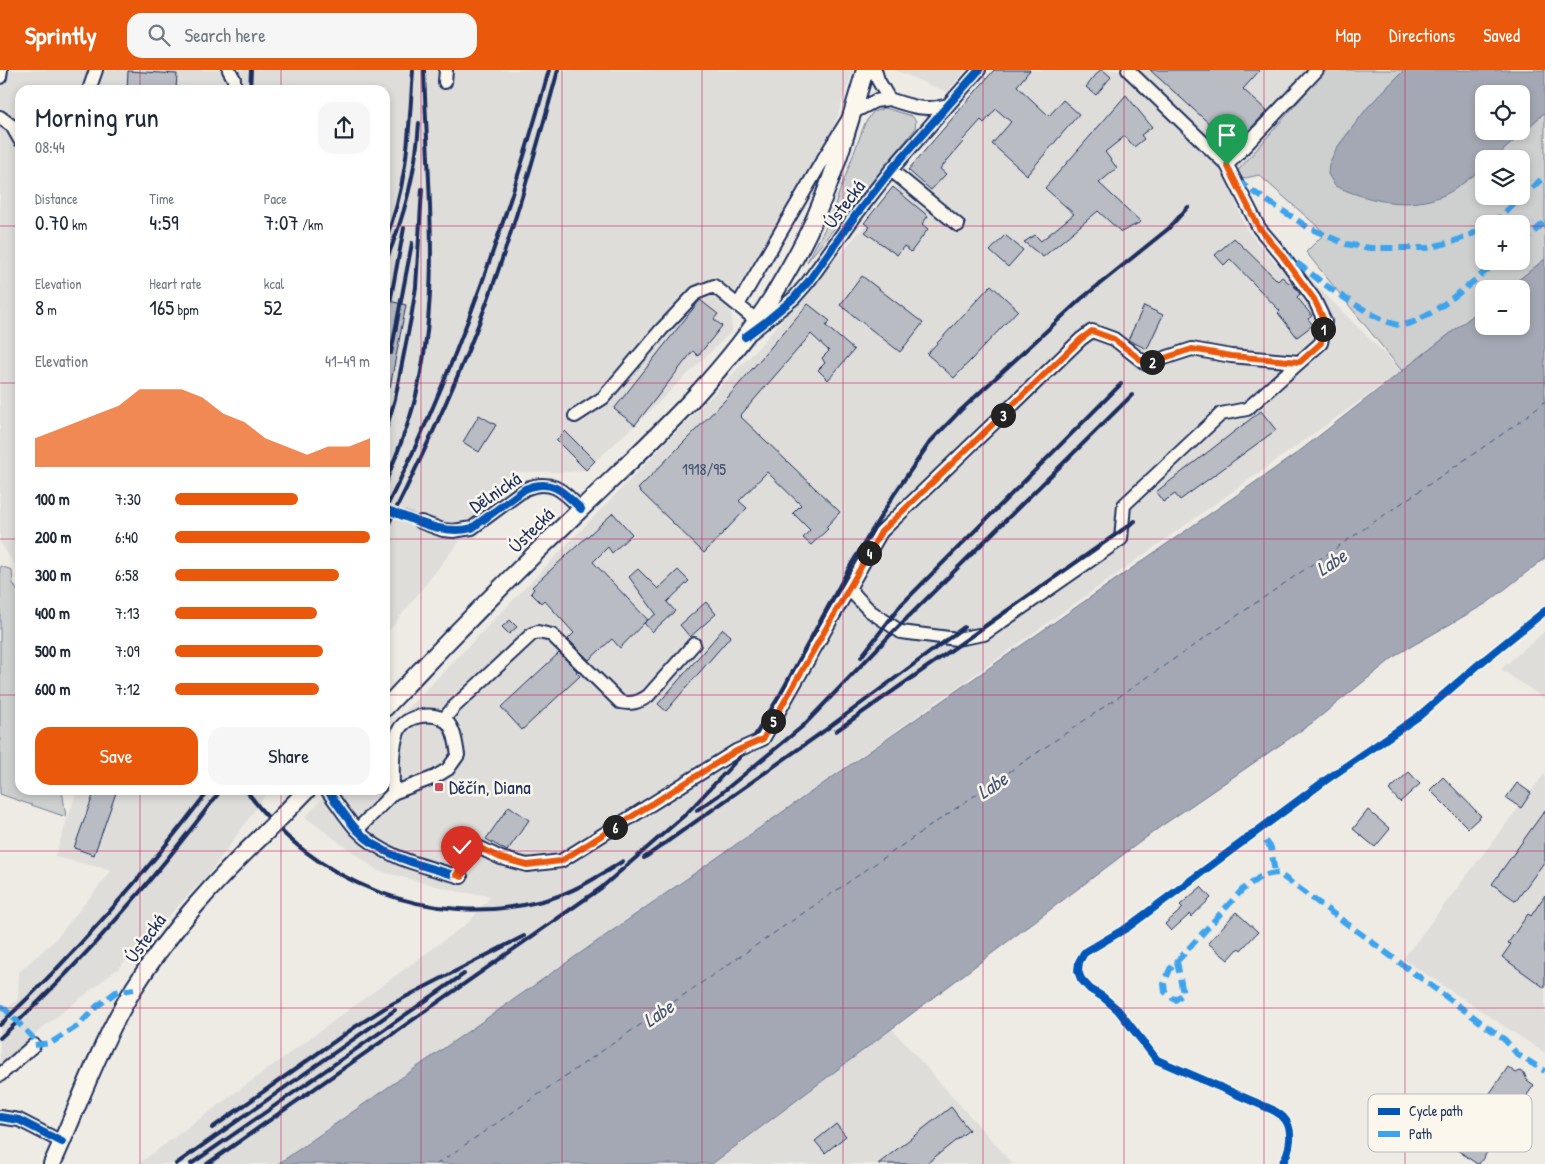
<!DOCTYPE html>
<meta charset="utf-8">
<style>
body{margin:0;font-family:"Patrick Hand",sans-serif;background:#f6f6f7;color:#1f2937;height:100vh;display:flex;flex-direction:column;font-size:19px;white-space:nowrap}
*{box-sizing:border-box;margin:0}
p{font-size:16px;color:#747a83}
.icon{flex:none;width:28px;height:28px;fill:none;stroke:currentColor;stroke-width:2;stroke-linecap:round;stroke-linejoin:round}
.map{position:relative;flex:1;overflow:hidden}
.details{position:absolute;left:15px;top:15px;width:375px;height:710px;display:flex;flex-direction:column;background:#fff;border-radius:15px;box-shadow:0 2px 8px #0003}
.details>*{flex:none}
.controls{position:absolute;left:1475px;top:15px;display:grid;gap:10px}
.controls a{display:grid;place-items:center;width:55px;height:55px;border-radius:10px;background:#fff;box-shadow:0 2px 8px #0003;font-size:25px}
.pin{position:absolute;display:grid;place-items:center;width:42px;height:42px;color:#fff;margin:-51px -21px;border-radius:50% 50% 50% 0;rotate:-45deg;box-shadow:0 0 5px #0007}
.pin .icon{rotate:45deg}
.km{position:absolute;width:25px;height:25px;margin:-12px;border-radius:50%;background:#222;color:#fff;font-size:14px;line-height:25px;text-align:center}
.round{display:grid;place-items:center;flex:none;width:52px;height:52px;border-radius:15px;background:#f6f6f7}
.head{display:flex;align-items:center;justify-content:space-between;height:85px;padding:0 20px}
h1{font-size:28px;font-weight:600;line-height:38px}
.figures{display:grid;grid-template-columns:repeat(3,1fr);gap:8px;height:85px;padding:5px 20px}
.figures div{display:grid;align-content:center}
.figures b{font-size:21px;font-weight:600}
.figures small{font-size:14px;font-weight:400}
.figures p{font-size:14px}
.chart{height:140px;padding:10px 20px}
.chart p{display:flex;justify-content:space-between}
.chart svg{width:100%;height:90px;margin-top:5px;fill:#ea580c;opacity:.7}
.cta{display:flex;gap:10px;margin-top:auto;padding:10px 20px}
.cta a{flex:1;height:58px;border-radius:15px;background:#ea580c;color:#fff;font-size:20px;font-weight:600;line-height:58px;text-align:center}
.cta a+a{background:#f6f6f7;color:#1f2937}
ul{padding:0 20px;list-style:none;font-size:16px}
li{display:grid;grid-template-columns:80px 60px 1fr;align-items:center;height:38px}
li i{height:12px;border-radius:6px;background:#ea580c}
header{display:flex;align-items:center;gap:30px;box-sizing:border-box;height:70px;padding:0 25px;background:#ea580c;color:#fff}
header strong{font-size:24px}
nav{display:flex;gap:28px;margin-inline-start:auto;font-size:18px}
.search{width:350px;height:45px;background:#f6f6f7;display:flex;align-items:center;gap:12px;box-sizing:border-box;padding:0 18px;border-radius:15px;color:#747a83;font-size:19px}
.map>svg:first-child{display:block}
</style>
<header>
<strong>Sprintly</strong>
<div class="search"><svg class="icon" aria-label="search" viewBox="0 0 24 24"><circle cx="10" cy="10" r="6"/><path d="M15 15l6 6"/></svg>Search here</div>
<nav><a>Map</a><a>Directions</a><a>Saved</a></nav>
</header>
<div class="map">
<svg width="1545" height="1094" viewBox="0 0 1545 1094">
<rect width="100%" height="100%" fill="#eeebe4"/>
<filter id="ink" filterUnits="userSpaceOnUse"><feTurbulence type="fractalNoise" baseFrequency=".02" numOctaves="2"/><feDisplacementMap in="SourceGraphic" scale="10" xChannelSelector="R" yChannelSelector="G"/><feConvolveMatrix kernelMatrix="1 2 1 2 8 2 1 2 1" color-interpolation-filters="sRGB"/></filter>
<g filter="url(#ink)">
<!-- built -->
<path fill="#deddda" d="M10 0H853L829 71 738 217 728 231 731 243 732 261 635 355 586 400 572 402H514L385 566V20H20V509L16 497 0 472V19L9 5Z
M894 0H966L947 22Z
M1001 0H1326L1255 80 1228 112 1246 159 1291 211 1303 202 1402 301 717 788 278 1094H138L469 852 491 826 460 822 378 801 305 747 331 720H385V662L757 279Z
M1545 561V629L1501 599Z
M1545 703V983L1403 889Z
M77 720H269L212 800 119 898 36 963 0 997V942L6 940 18 929 19 902 55 870 112 800 55 787Z
M892 959 1013 1094H712Z"/>
<!-- green -->
<path fill="#cecfcf" stroke="#747f96" fill-rule="evenodd" d="M1326 0H1404L1368 37 1336 79 1451 121 1484 98V126H1521V89H1494L1545 42V189L1507 219H1484V237L1402 301 1306 182 1325 163 1259 105 1228 112ZM1484 154H1521V191H1484Z
M885 38 912 46 916 51 915 59 807 192 828 153 865 53 873 42Z
M0 496 12 500 13 513 20 525V720H62L66 747 0 724Z"/>
<!-- water -->
<path fill="#a3a8b4" stroke="#6d7892" fill-rule="evenodd" d="M1404 0H1545V42L1494 89H1484V98C1473 105 1463 114 1452 121 1415 142 1371 132 1335 116L1328 104 1329 94 1336 79 1368 37ZM1484 24H1521V61H1484Z
M1545 189V488L1487 533 1398 584 1312 653 1160 757 712 1094H278L1297 383 1484 237V256H1521V219H1507Z"/>
<g fill="none" stroke-linecap="round" stroke-linejoin="round">
<!-- ferry -->
<path stroke="#445378" stroke-width="1" stroke-dasharray="6 5" stroke-linecap="butt" d="M437 1094 1517 354 1545 331"/>
</g>
<!-- building -->
<path fill="#b9bcc3" stroke="#1b2f5e" d="M994 0H1030L1017 16 1049 46 1063 30 1079 44 1027 105 992 74 1011 52 996 39 984 53 981 50 962 71 963 72 940 99 946 104 931 120 908 100Z
M1100 0H1103L1111 7 1096 25 1086 17Z
M1150 0H1260L1243 19 1267 41 1234 76Z
M128 1 177 4 176 20H127Z
M1126 25 1152 57 1141 65 1144 69 1134 77 1125 66 1105 82 1117 98 1099 113 1141 152 1121 162 1098 141 1043 187 1024 172 1035 165 1041 171 1074 144 1045 118Z
M893 117 928 146 922 154 928 159 911 182 904 176 897 185 865 162 870 157 864 153Z
M1005 165 1023 180 1008 197 990 181Z
M1234 168 1278 211 1282 207 1289 213 1291 212 1300 224 1297 227 1312 246 1308 249 1313 255 1297 267 1278 243 1280 241 1230 189 1224 195 1215 185Z
M862 206 923 253 900 282 840 235Z
M991 215 1018 240 954 308 927 284Z
M385 230 406 235 390 317 385 316Z
M700 230 718 244 714 249 722 256 698 286 693 281 635 355 614 339Z
M808 234 830 251 826 256 854 280 828 310 818 300 825 293 822 288 829 281 811 264 740 346 840 442 826 457 828 459 811 475 803 468 810 460 793 443 801 435 767 402 739 431 747 438 704 483 638 419 728 327Z
M1144 236 1163 245 1147 279 1128 270Z
M1261 341 1276 360 1180 430 1175 424 1163 432 1156 422Z
M479 345 496 355 479 382 463 372Z
M565 361 595 391 586 400 556 370Z
M613 443 632 464 612 483 608 477 593 492 648 550 644 553 656 544 629 507 638 499 658 519 678 500 689 511 667 532 675 541 652 562 644 553 620 578 612 569 589 590 568 569 574 563 544 530 541 533 531 523 534 519 532 517Z
M706 532 716 544 690 567 680 555Z
M510 550 517 557 509 564 502 557Z
M723 559 731 566 666 641 658 634Z
M559 583 577 601 576 602 580 606 522 660 501 637Z
M1409 702 1420 714 1400 732 1389 720Z
M1443 707 1481 746 1468 758 1430 720Z
M1517 713 1531 723 1521 738 1506 728Z
M95 720H117L94 785 74 778Z
M509 736 529 750 507 781 486 769Z
M1368 740 1390 759 1375 777 1353 759Z
M1545 740V791L1516 831 1492 814Z
M1201 817 1211 828 1191 847 1190 844 1171 861 1165 854 1183 838 1180 835Z
M1545 825V918L1502 887 1511 874 1508 873 1528 844 1531 846Z
M1236 842 1258 862 1241 880 1239 878 1228 890 1208 873Z
M1508 997 1516 1003 1520 1001 1524 1003 1527 1010 1534 1015 1498 1067 1479 1094H1477L1453 1077Z
M951 1037 969 1060 926 1094H878Z
M836 1054 846 1066 825 1083 815 1071Z"/>
<g fill="none" stroke-linecap="round" stroke-linejoin="round">
<!-- minor-tunnel -->
<path stroke="#c4c5c9" stroke-width="12" stroke-dasharray="12 6" stroke-linecap="butt" d="M385 439 421 452"/>
<!-- minor casing -->
<g stroke="#1b2f5e" stroke-width="16">
<path id="minor" d="M229 0 234 9V20
M875 0 878 10 889 29C910 36 927 42 948 35
M0 7 1 0
M445 12 446 0
M89 20 96 0
M0 47 12 56 20 70
M1227 95 1317 0
M891 100 958 155
M738 235 821 93 852 43 875 31 889 29
M752 262 794 228 808 212 855 146 891 100 979 0
M575 346 603 328 661 260 696 223 714 216 756 250
M421 452 443 460 453 461 472 458 525 419C552 408 563 421 581 439
M849 519 870 541 901 562 957 569 984 564 1121 469 1124 435 1221 344 1247 339 1321 273 1325 252 1314 229 1281 184 1259 158 1227 95 1128 0
M443 650 454 637 532 564 538 562 552 565 620 632C631 634 638 633 648 626L694 574
M327 720C337 733 346 748 357 760 385 789 425 796 461 807
M357 760 393 723 435 707 448 699 458 685C456 674 455 660 447 652 435 640 404 645 398 662 391 680 393 704 393 723
M455 805 476 776 501 788 527 795 561 791 736 681 763 669 881 462 1081 269 1092 261 1114 269 1146 294 1192 279 1231 286 1299 292
M0 1005 34 975
M0 1047 19 1050 62 1072"/>
</g>
<!-- major casing -->
<g stroke="#1b2f5e" stroke-width="20">
<path id="major" d="M385 638C448 570 513 504 580 440 649 373 722 308 773 226 789 199 805 172 817 143 837 97 851 48 865 0
M282 746 307 720
M52 1094C79 1035 100 973 134 918 171 859 217 809 267 761"/>
</g>
<!-- minor -->
<use href="#minor" stroke="#fbf7ec" stroke-width="12"/>
<!-- major -->
<use href="#major" stroke="#fbf7ec" stroke-width="16"/>
<!-- rail -->
<path stroke="#1b2f5e" stroke-width="4" d="M250 20 251 0
M385 170C408 116 409 58 413 0
M385 193C405 146 416 103 419 53
M385 259 404 158
M391 283 412 173
M385 363 395 329 411 248 416 217 422 119
M385 414C397 383 411 350 418 317 441 213 427 106 424 0
M385 440C456 300 507 152 549 0
M385 461C423 386 458 310 487 232 515 156 537 78 558 0
M861 587 901 535 1121 314
M836 661 1135 451
M246 720C311 813 431 860 542 831 571 824 598 807 623 791
M697 740 719 725 803 656 896 559 1132 325
M644 788 824 661 964 557
M0 955C76 883 146 803 209 720
M0 968C82 894 155 808 221 720
M212 1058 355 957 388 936 524 866
M176 1094 395 940
M191 1094 464 904
M207 1094 601 818 686 744 738 689 751 672 781 623 852 493 895 423 930 372 961 340 1081 229 1168 159 1188 137"/>
<!-- major-bridge casing -->
<g stroke="#1b2f5e" stroke-width="20" stroke-linecap="butt">
<path id="major-bridge" d="M267 761 282 746"/>
</g>
<!-- major-bridge -->
<use href="#major-bridge" stroke="#fbf7ec" stroke-width="16"/>
<!-- quiet -->
<path stroke="#3da3ed" stroke-width="6" stroke-dasharray="12 6" stroke-linecap="butt" d="M1237 111 1309 158 1346 174 1370 178H1427L1455 171 1484 159
M1492 154 1545 106
M1521 173 1545 152
M1281 184C1300 193 1314 207 1331 219 1344 228 1385 254 1399 255 1423 257 1478 207 1498 191
M1266 771 1271 778 1275 803
M1177 891 1183 924 1175 930 1165 922 1164 914 1170 899 1242 820 1260 807 1270 804 1278 803 1505 970 1518 985 1545 1001
M0 936 6 940 32 967 34 971V975L51 973 79 955 96 937 116 922 134 919"/>
<!-- cycleway casing -->
<g stroke="#fbf7ec" stroke-width="11">
<path id="cycleway" d="M1227 95 1259 158 1281 184
M745 267 764 253 794 228 808 212 855 146 891 100 979 0
M385 439C413 449 442 466 472 458L525 419C552 408 563 421 581 439
M327 720C337 733 346 748 357 760 385 789 425 796 461 807
M0 1047 19 1050 62 1072
M1282 1094C1290 1081 1295 1059 1283 1047 1280 1044 1276 1042 1273 1040L1157 990 1118 940 1103 927 1090 919 1081 909 1078 901 1079 892 1084 883 1128 857 1326 710 1419 646 1478 595 1545 541"/>
</g>
<!-- cycleway -->
<use href="#cycleway" stroke="#0057b8" stroke-width="8"/>
</g>
</g>
<g fill="none" stroke-linecap="round" stroke-linejoin="round" filter="url(#ink)">
<!-- route casing -->
<g stroke="#fff" stroke-width="10">
<path id="route" d="M462 807 456 805 476 776 501 788 527 795 561 791 736 681 763 669 881 462 1081 269 1092 261 1114 269 1146 294 1192 279 1231 286 1300 292 1321 273 1325 252 1314 229 1281 184 1259 158 1227 95"/>
</g>
<!-- route -->
<use href="#route" stroke="#ea580c" stroke-width="6"/>
</g>
<!-- grid -->
<path fill="none" stroke="#c2185b" stroke-width="1" stroke-opacity="0.55" d="M140 0V20M281 0V20M421 0V1094M562 0V1094M702 0V1094M843 0V1094M983 0V1094M1124 0V1094M1264 0V1094M1405 0V1094M0 156H20M385 156H1484M1521 156H1545M0 313H20M385 313H1545M0 469H20M385 469H1545M0 625H20M385 625H1545M140 720V1094M281 720V1094M0 781H1545M0 938H1545"/>
<!-- markers -->
<rect fill="#d1495b" stroke="#fbf7ec" stroke-width="2" x="434" y="712" width="10" height="10" rx="2.5"/>
<g text-anchor="middle" dominant-baseline="central" stroke-width="5" stroke-linejoin="round" paint-order="stroke">
<!-- number labels -->
<g font-size="16" fill="#425277">
<text x="704" y="399">1918/95</text>
</g>
<!-- street labels -->
<g font-size="19" fill="#1b2f5e" stroke="#fbf7ec">
<text transform="translate(844 134) rotate(-53)">Ústecká</text>
<text transform="translate(495 422) rotate(-34)">Dělnická</text>
<text transform="translate(531 460) rotate(-45)">Ústecká</text>
<text transform="translate(145 868) rotate(-54)">Ústecká</text>
</g>
<!-- poi labels -->
<g font-size="19" fill="#1b2f5e" stroke="#fbf7ec" text-anchor="start">
<text x="449" y="717">Děčín, Diana</text>
</g>
<!-- water labels -->
<g font-size="20" font-style="italic" fill="#445378" stroke="#fbf7ec">
<text transform="translate(1331 492) rotate(-33)">Labe</text>
<text transform="translate(992 715) rotate(-33)">Labe</text>
<text transform="translate(658 943) rotate(-34)">Labe</text>
</g>
</g>
<!-- legend -->
<rect x="1368" y="1024" width="164" height="58" rx="8" fill="#fbf7ec" stroke="#b8bbc1" stroke-width="1"/>
<rect x="1378" y="1038" width="22" height="7" fill="#0057b8"/>
<rect x="1378" y="1061" width="22" height="6" fill="#3da3ed"/>
<g font-size="14" fill="#1b2f5e">
<text x="1409" y="1046">Cycle path</text>
<text x="1409" y="1069">Path</text>
</g>
</svg>
<div class="controls">
<a><svg class="icon" aria-label="locate" viewBox="0 0 24 24"><circle cx="12" cy="12" r="6"/><path d="M12 2v4M12 18v4M2 12h4M18 12h4"/></svg></a>
<a><svg class="icon" aria-label="layers" viewBox="0 0 24 24"><path d="M12 4l9 5-9 5-9-5zM3 14l9 5 9-5"/></svg></a>
<a>+</a>
<a>−</a>
</div>
<div class="pin" style="left:1227px;top:95px;background:#1e9e55"><svg class="icon" aria-label="arrive" viewBox="0 0 24 24"><path d="M6 21V4h12l-3 4 3 4H6"/></svg></div>
<div class="pin" style="left:462px;top:807px;background:#d93025"><svg class="icon" aria-label="check" viewBox="0 0 24 24"><path d="M5 12l5 5 9-10"/></svg></div>
<b class="km" style="left:1323px;top:259px">1</b>
<b class="km" style="left:1152px;top:292px">2</b>
<b class="km" style="left:1003px;top:345px">3</b>
<b class="km" style="left:869px;top:483px">4</b>
<b class="km" style="left:773px;top:651px">5</b>
<b class="km" style="left:615px;top:757px">6</b>
<section class="details">
<div class="head"><div><h1>Morning run</h1><p>08:44</p></div><a class="round"><svg class="icon" aria-label="share" viewBox="0 0 24 24"><path d="M12 15V3M7 8l5-5 5 5M5 13v7h14v-7"/></svg></a></div>
<div class="figures">
<div><p>Distance</p><b>0.70<small> km</small></b></div>
<div><p>Time</p><b>4:59</b></div>
<div><p>Pace</p><b>7:07<small> /km</small></b></div>
</div>
<div class="figures">
<div><p>Elevation</p><b>8<small> m</small></b></div>
<div><p>Heart rate</p><b>165<small> bpm</small></b></div>
<div><p>kcal</p><b>52</b></div>
</div>
<div class="chart"><p><span>Elevation</span>41–49 m</p>
<svg viewBox="0 0 160 44" preserveAspectRatio="none"><path d="M0 44V30L10 26L20 22L30 18L40 14L50 6L60 6L70 6L80 10L90 18L100 22L110 30L120 34L130 38L140 34L150 34L160 30V44z"/></svg>
</div>
<ul>
<li><b>100 m</b>7:30<i style="width:63%"></i></li>
<li><b>200 m</b>6:40<i style="width:100%"></i></li>
<li><b>300 m</b>6:58<i style="width:84%"></i></li>
<li><b>400 m</b>7:13<i style="width:73%"></i></li>
<li><b>500 m</b>7:09<i style="width:76%"></i></li>
<li><b>600 m</b>7:12<i style="width:74%"></i></li>
</ul>
<div class="cta"><a>Save</a><a>Share</a></div>
</section>
</div>
